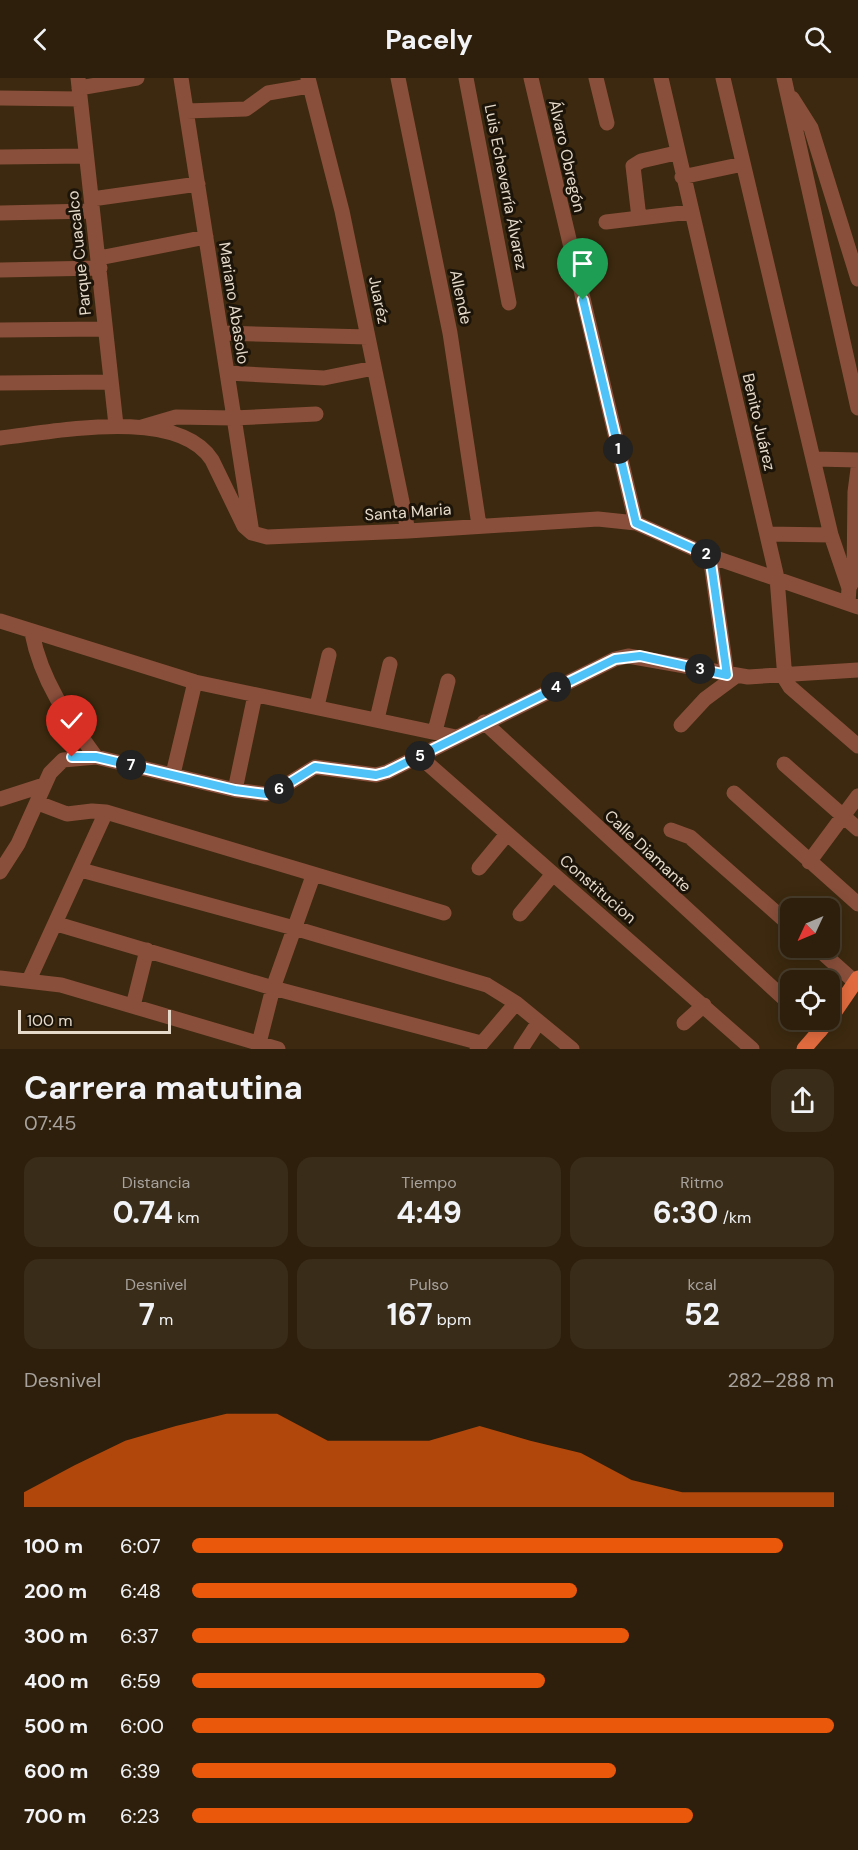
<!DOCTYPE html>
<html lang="es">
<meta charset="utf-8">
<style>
body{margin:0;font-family:"DM Sans",sans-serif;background:#392c19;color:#f1f3f6;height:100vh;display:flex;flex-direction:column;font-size:22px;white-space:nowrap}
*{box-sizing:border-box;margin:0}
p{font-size:20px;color:#a7a29d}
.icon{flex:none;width:33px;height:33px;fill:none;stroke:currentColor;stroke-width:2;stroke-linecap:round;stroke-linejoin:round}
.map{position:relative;height:971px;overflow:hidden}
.panel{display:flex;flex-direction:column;background:#2d1f0b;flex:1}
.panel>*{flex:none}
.needle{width:39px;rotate:226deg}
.buttons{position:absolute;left:780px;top:820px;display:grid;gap:12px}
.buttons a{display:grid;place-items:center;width:60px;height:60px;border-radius:12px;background:#2d1f0b;box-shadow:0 3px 15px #0003,0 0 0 2px #483d2c;font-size:30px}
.scale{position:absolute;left:18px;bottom:15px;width:153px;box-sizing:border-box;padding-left:6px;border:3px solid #e6dbcb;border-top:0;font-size:16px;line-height:21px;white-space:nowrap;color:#e6dbcb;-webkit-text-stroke:4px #1c1409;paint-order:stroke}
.pin{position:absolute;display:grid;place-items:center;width:51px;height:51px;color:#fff;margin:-62px -26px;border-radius:50% 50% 50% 0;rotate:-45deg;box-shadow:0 0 6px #0007}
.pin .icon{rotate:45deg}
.km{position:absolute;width:30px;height:30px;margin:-15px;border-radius:50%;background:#222;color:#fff;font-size:16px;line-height:30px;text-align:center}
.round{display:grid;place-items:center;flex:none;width:63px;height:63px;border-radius:18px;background:#392c19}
.headline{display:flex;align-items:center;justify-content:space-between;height:102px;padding:0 24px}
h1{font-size:33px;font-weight:700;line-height:45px}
.figures{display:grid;grid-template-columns:repeat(3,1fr);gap:9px;height:102px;padding:6px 24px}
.figures div{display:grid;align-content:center;border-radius:15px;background:#392c19;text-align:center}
.figures b{font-size:30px;font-weight:700}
.figures small{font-size:16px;font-weight:400}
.figures p{font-size:16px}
.chart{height:168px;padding:12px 24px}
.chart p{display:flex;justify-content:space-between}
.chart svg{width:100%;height:108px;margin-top:6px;fill:#ea580c;opacity:.7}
ul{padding:0 24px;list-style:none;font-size:20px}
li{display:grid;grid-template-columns:96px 72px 1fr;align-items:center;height:45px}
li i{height:15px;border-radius:8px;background:#ea580c}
header{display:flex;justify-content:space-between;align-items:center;height:78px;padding:0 24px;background:#2d1f0b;font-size:27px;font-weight:700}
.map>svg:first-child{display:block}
</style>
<header><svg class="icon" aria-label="back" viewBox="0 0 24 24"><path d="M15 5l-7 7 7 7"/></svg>Pacely<svg class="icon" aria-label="search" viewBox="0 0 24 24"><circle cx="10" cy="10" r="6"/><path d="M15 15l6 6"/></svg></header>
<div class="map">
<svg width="858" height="971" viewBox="0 0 858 971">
<rect width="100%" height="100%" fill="#3c290f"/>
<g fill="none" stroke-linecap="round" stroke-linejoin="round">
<!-- minor -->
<path stroke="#894f3b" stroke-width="15" d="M78 0 116 347
M181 0 252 455
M308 0 342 133 408 453
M398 0 450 255 479 447
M466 0 509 225
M531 0 636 445
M596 0 607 45
M661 0 777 500 785 601 790 609 858 668
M723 0 831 457 849 510 848 525
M784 0 858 330
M79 10 137 0
M0 20 80 21
M792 20 811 50 858 201
M187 33 246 31 268 15 309 8
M0 79 86 78
M682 99 743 86
M92 121 198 106
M0 135 92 133
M639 140 633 88 641 83 676 75
M606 144 690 134
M99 180 206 159
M0 192 100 190
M0 252 105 251
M221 255 368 259
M227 295 324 300 374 290
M0 305 111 304
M142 349 176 339 233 340 316 336
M0 360C55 354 177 328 212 382L244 448 252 455 267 459 408 453 598 441 636 445 710 478 858 529
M815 381 858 382
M767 456 831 457
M710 478 727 597
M849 510 854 500 855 414 858 391
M0 543 195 604 456 659
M32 555C41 602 68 641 96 679
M317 628 329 577
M377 641 390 586
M484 644 790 926
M681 647 705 621 736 598
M435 653 448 603
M419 678 752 971
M784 686 858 751
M173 696 195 604
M235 712 255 617
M734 715 858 826
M0 721 44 707
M38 725 67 736 92 733 106 734 444 835
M671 752 690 759 790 847
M809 784 858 718
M479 790 507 756
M81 792 294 850 487 907 516 925 572 971
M0 794 18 766 50 695 63 682 96 679 235 712 266 716 278 712 315 689 376 697 387 694 615 581 628 578 748 599 858 592
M520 836 553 796
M57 846 273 910 481 965
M817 870 856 905
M0 900 61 907 278 971
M29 902 106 734
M133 928 147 872
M808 942 820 953
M684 945 704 927
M259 965 273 910 313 798
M477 971 516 925
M521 971 538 945"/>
<!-- major -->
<path stroke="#e16b3f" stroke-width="15" d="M830 941 858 900
M804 971 829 942"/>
</g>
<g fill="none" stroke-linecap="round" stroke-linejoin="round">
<!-- route casing -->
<g stroke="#fff" stroke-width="12">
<path id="route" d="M72 679H96L235 712 266 716 278 712 315 689 376 697 387 694 615 581 640 578 727 597 710 478 636 445 583 222"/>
</g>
<!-- route -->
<use href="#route" stroke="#4fc3f7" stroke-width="8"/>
</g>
<g text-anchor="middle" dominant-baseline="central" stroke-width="6" stroke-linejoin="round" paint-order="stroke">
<!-- street labels -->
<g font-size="16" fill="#e6dbcb" stroke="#1c1409">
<text transform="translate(567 78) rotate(77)">Álvaro Obregón</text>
<text transform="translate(506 109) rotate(79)">Luis Echeverría Álvarez</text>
<text transform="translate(79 175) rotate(-96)">Parque Cuacalco</text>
<text transform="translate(461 219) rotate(78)">Allende</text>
<text transform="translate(379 222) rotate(78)">Juaréz</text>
<text transform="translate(234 225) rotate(81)">Mariano Abasolo</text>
<text transform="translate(759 344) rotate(77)">Benito Juárez</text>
<text transform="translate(408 434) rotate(-4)">Santa Maria</text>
<text transform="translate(648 773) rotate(43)">Calle Diamante</text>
<text transform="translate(598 811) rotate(41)">Constitucion</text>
</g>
</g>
</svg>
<div class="buttons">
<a><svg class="needle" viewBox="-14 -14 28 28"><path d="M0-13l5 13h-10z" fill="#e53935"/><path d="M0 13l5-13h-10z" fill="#a7a29d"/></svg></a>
<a><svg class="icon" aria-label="locate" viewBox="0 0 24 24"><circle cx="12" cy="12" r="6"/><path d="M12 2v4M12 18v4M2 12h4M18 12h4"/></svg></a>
</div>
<div class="scale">100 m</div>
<div class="pin" style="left:583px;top:222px;background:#1e9e55"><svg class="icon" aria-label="arrive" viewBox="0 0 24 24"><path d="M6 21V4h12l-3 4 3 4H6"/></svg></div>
<div class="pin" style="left:72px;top:679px;background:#d93025"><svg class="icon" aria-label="check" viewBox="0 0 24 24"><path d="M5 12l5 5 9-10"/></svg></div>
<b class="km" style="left:618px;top:371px">1</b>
<b class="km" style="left:706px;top:476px">2</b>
<b class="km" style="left:700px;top:591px">3</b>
<b class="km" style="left:556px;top:609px">4</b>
<b class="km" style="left:420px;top:678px">5</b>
<b class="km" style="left:279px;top:711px">6</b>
<b class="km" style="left:131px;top:687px">7</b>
</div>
<section class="panel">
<div class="headline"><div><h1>Carrera matutina</h1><p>07:45</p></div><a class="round"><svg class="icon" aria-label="share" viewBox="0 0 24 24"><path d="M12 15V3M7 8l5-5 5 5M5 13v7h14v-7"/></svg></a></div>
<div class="figures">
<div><p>Distancia</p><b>0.74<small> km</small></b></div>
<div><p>Tiempo</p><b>4:49</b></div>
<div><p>Ritmo</p><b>6:30<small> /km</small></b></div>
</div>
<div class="figures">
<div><p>Desnivel</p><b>7<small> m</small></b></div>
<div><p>Pulso</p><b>167<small> bpm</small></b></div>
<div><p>kcal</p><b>52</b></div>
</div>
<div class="chart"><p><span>Desnivel</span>282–288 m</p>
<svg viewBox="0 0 160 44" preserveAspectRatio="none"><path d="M0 44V38L10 27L20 17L30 11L40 6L50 6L60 17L70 17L80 17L90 11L100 17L110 22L120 33L130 38L140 38L150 38L160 38V44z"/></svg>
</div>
<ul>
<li><b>100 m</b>6:07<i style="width:92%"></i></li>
<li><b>200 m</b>6:48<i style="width:60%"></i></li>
<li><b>300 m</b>6:37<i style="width:68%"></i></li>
<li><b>400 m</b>6:59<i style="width:55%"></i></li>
<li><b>500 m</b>6:00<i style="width:100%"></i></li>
<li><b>600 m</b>6:39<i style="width:66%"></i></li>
<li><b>700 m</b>6:23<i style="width:78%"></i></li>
</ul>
</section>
